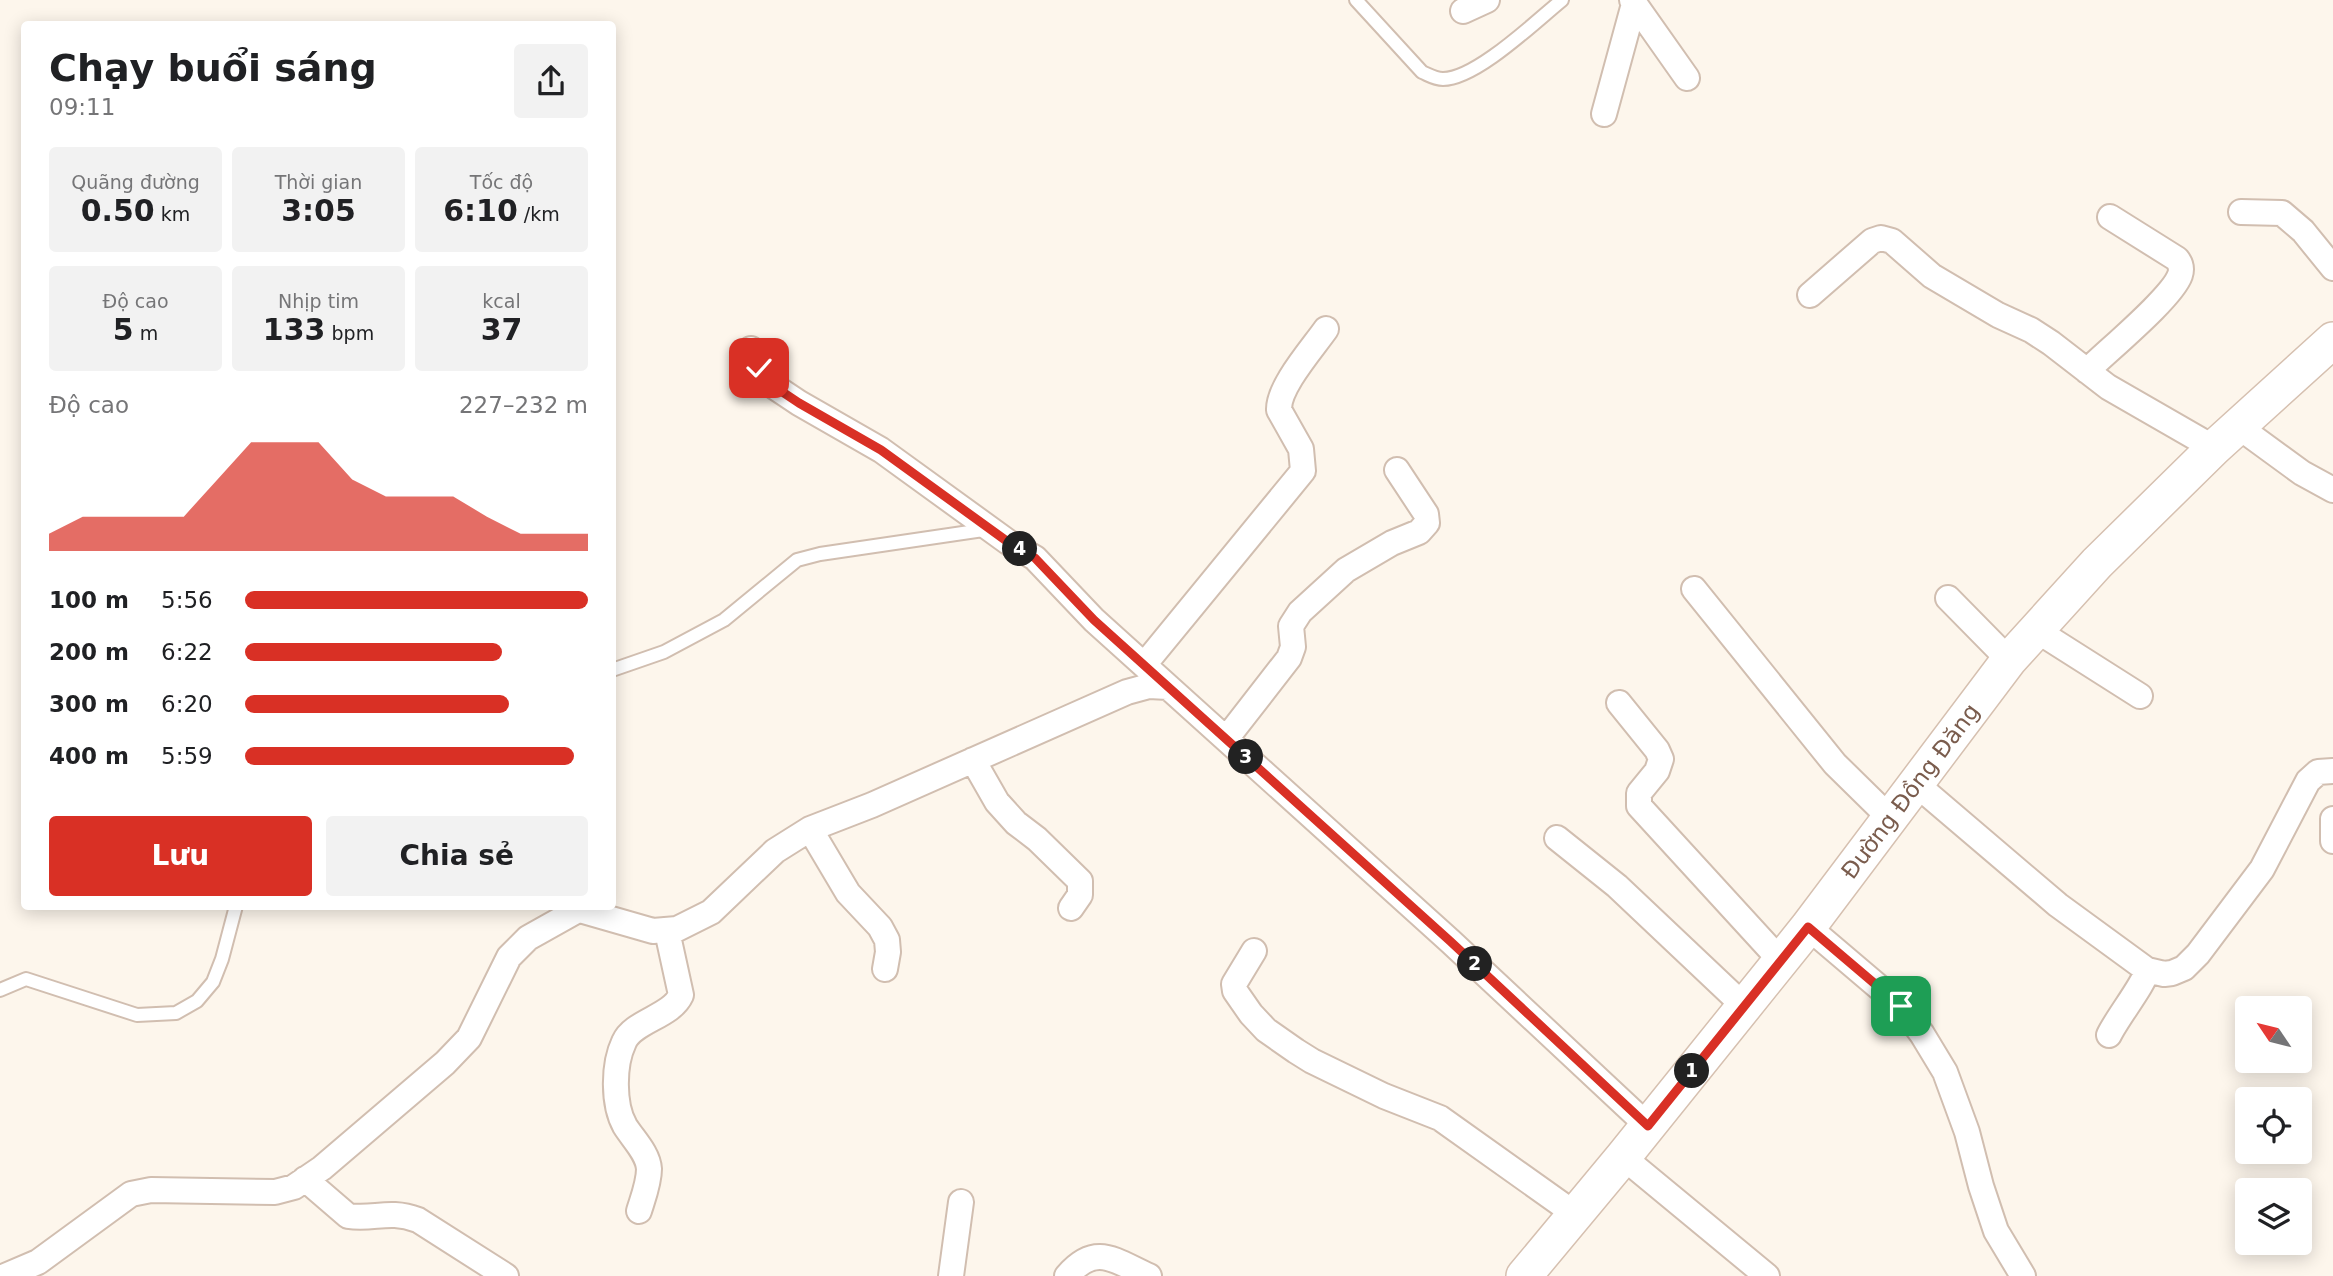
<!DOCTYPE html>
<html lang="vi">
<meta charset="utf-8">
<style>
body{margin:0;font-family:"DejaVu Sans",sans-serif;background:#f2f2f2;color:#202124;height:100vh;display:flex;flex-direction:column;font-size:26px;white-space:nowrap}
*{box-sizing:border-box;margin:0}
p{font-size:23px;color:#757577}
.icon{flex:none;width:38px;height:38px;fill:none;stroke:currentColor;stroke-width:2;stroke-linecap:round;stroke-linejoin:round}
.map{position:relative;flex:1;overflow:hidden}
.panel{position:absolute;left:21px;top:21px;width:595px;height:889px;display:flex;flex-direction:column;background:#fff;border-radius:7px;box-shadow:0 4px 18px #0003}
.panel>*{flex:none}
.needle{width:46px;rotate:305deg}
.buttons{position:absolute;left:2235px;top:996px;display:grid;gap:14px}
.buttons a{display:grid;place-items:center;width:77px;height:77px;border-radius:7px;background:#fff;box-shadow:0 4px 18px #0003;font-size:35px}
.pin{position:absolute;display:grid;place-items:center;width:60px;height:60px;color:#fff;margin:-30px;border-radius:14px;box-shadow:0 4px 10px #0006}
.km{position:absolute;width:35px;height:35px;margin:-18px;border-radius:50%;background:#222;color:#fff;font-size:19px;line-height:35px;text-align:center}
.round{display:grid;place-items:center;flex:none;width:74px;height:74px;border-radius:7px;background:#f2f2f2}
.summary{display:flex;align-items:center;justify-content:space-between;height:119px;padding:0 28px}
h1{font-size:38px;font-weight:700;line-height:52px}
.stats{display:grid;grid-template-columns:repeat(3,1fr);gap:10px;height:119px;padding:7px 28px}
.stats div{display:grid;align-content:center;border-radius:7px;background:#f2f2f2;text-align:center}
.stats b{font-size:30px;font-weight:700}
.stats small{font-size:19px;font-weight:400}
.stats p{font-size:19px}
.chart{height:196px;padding:14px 28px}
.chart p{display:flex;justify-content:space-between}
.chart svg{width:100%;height:126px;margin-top:7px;fill:#d93025;opacity:.7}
.action{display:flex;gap:14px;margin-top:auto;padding:14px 28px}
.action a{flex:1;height:80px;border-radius:7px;background:#d93025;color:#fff;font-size:28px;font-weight:700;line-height:80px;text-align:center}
.action a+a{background:#f2f2f2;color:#202124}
ul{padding:0 28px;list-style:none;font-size:23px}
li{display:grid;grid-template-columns:112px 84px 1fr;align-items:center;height:52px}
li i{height:18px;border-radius:9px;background:#d93025}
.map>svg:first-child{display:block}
</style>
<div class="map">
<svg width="2333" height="1276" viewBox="0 0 2333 1276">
<rect width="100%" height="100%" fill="#fdf6ec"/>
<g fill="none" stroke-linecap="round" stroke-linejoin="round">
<!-- lane casing -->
<g stroke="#d1beb0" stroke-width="16">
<path id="lane" d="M1356 0 1422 72C1429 75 1435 79 1443 79 1476 79 1535 22 1562 0
M612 670 664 652 724 620 797 560 820 554 990 529
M0 990 26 979 137 1015 176 1013 197 1001 213 982 222 959 236 906"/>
</g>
<!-- street casing -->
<g stroke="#d1beb0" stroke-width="28">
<path id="street" d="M1632 0 1687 78
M1463 11 1487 0
M1604 114 1634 4
M2241 212 2282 213 2303 231 2333 268
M1810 295 1872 241 1881 238 1892 241 1932 276 1998 315 2031 330 2051 343 2108 387 2214 448
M751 349 759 368 775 387 799 403 881 450 1008 542 1035 558 1094 620 1450 941 1648 1126
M2087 371C2107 351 2172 298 2180 275 2182 269 2181 264 2177 259L2110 217
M2239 427 2302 473 2333 490
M1694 589 1835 764 1890 818
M1948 598 2009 660
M2036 630 2140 696
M1144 665 1303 471 1301 449 1279 410C1278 387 1312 349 1326 329
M1619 703 1657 750 1661 759 1657 771 1639 793V806L1781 961
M1226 739 1289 658 1293 647 1291 626 1300 612 1346 570 1392 543 1419 532 1427 523 1426 514 1397 470
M973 760 997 802 1016 823 1037 839 1080 881V895L1071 908
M1916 784 2058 905 2147 970C2145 983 2117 1018 2109 1035
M2333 819V841
M810 829 848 893 880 927 887 940 888 952 885 969
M1557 838 1617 886 1744 1006
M566 906 653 931 677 929 711 912 775 851 810 829 872 805 1127 692 1149 686 1168 687
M1808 927 1901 1006 1922 1034 1945 1072 1967 1132 1981 1186 1996 1231 2023 1276
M1254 951 1234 984 1235 991 1251 1014 1266 1030 1296 1051 1312 1061 1384 1096 1440 1118 1575 1214
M2147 970 2164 974 2172 973 2184 968 2198 954 2262 869 2308 781 2318 772 2333 771
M1623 1157 1767 1276
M305 1179 348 1216C375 1220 388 1209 418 1220L506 1276
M639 1211C643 1198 649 1183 649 1169 648 1153 633 1139 625 1126 613 1105 613 1065 624 1042 633 1021 671 1017 681 995L667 931
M5 1276 38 1262 131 1194 151 1190 275 1192 294 1187 322 1168 445 1063 469 1038 509 957 528 938 578 910
M951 1276 961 1202
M1067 1276C1096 1242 1115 1261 1149 1276"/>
</g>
<!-- secondary casing -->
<g stroke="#d6c0b0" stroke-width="38">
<g id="secondary">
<path id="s1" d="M1524 1276 1623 1157 1808 927 2009 660 2097 563 2214 448 2333 340"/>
</g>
</g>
<!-- lane -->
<use href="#lane" stroke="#fff" stroke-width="12"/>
<!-- street -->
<use href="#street" stroke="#fff" stroke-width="24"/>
<!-- secondary -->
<use href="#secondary" stroke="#fff" stroke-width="35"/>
</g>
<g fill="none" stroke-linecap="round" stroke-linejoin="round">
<!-- route casing -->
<g stroke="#fff" stroke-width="14">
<path id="route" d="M759 368 775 387 799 403 881 450 1008 542 1035 558 1094 620 1450 941 1648 1126 1808 927 1901 1006"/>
</g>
<!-- route -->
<use href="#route" stroke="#d93025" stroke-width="9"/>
</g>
<g text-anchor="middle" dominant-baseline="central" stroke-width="6" stroke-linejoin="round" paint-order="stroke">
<!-- street labels -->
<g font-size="23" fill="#7a5c4d" stroke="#fffaf3">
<text stroke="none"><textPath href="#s1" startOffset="620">Đường Đồng Đăng</textPath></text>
</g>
</g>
</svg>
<div class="buttons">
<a><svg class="needle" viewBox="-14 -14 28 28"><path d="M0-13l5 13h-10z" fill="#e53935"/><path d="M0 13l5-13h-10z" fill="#757577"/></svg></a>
<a><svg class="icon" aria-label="locate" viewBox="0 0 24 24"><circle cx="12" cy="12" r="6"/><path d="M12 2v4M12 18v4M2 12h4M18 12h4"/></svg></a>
<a><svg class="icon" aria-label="layers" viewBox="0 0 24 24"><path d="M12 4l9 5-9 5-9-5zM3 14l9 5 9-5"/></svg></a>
</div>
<div class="pin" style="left:1901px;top:1006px;background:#1e9e55"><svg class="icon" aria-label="arrive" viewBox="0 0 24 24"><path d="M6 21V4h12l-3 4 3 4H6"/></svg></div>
<div class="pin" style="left:759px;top:368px;background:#d93025"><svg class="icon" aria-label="check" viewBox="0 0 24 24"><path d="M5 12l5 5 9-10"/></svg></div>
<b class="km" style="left:1692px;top:1071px">1</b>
<b class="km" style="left:1475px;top:964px">2</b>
<b class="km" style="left:1246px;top:757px">3</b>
<b class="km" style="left:1020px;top:549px">4</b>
<section class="panel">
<div class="summary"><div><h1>Chạy buổi sáng</h1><p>09:11</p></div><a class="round"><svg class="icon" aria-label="share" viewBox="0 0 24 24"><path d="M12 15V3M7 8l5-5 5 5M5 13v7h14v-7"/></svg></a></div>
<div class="stats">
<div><p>Quãng đường</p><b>0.50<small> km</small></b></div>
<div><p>Thời gian</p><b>3:05</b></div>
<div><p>Tốc độ</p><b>6:10<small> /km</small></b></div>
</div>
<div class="stats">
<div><p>Độ cao</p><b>5<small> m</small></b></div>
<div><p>Nhịp tim</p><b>133<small> bpm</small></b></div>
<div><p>kcal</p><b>37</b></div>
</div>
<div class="chart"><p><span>Độ cao</span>227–232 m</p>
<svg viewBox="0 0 160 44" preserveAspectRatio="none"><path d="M0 44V38L10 32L20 32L30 32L40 32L50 19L60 6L70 6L80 6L90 19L100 25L110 25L120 25L130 32L140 38L150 38L160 38V44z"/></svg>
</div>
<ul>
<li><b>100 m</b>5:56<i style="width:100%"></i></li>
<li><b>200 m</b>6:22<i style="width:75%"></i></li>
<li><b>300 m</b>6:20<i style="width:77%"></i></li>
<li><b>400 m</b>5:59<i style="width:96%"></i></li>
</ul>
<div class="action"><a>Lưu</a><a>Chia sẻ</a></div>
</section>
</div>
